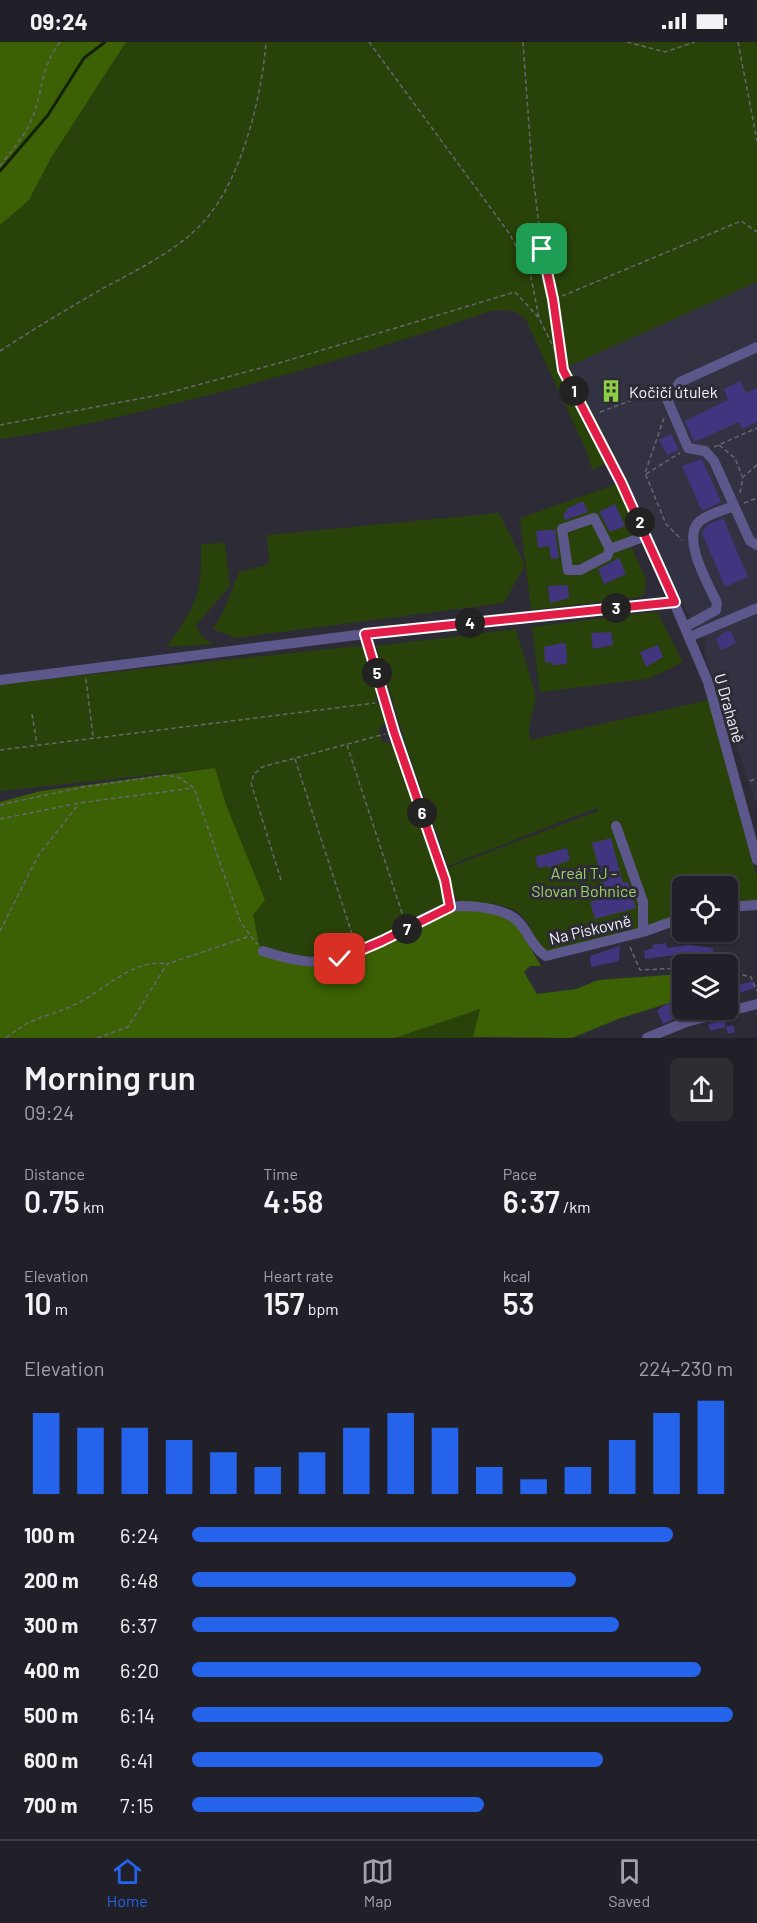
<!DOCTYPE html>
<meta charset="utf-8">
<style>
body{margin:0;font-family:Barlow,sans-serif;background:#2d2d34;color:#f1f3f6;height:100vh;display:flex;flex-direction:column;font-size:22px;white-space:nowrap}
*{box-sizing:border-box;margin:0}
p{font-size:20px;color:#a2a3a8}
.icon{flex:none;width:33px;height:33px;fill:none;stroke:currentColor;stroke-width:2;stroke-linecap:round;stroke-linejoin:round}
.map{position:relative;height:996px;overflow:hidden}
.panel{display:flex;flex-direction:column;background:#212028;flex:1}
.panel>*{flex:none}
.controls{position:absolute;left:672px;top:834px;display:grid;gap:12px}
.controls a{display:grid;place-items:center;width:66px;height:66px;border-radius:9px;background:#212028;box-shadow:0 2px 4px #0004,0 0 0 2px #3e3e45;font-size:30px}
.pin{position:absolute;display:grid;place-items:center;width:51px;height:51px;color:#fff;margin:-26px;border-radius:12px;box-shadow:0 3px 9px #0006}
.km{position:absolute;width:30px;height:30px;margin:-15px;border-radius:50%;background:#222;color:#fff;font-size:16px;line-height:30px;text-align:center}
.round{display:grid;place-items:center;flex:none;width:63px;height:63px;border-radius:9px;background:#2d2d34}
.head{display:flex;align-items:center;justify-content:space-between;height:102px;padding:0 24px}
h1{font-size:33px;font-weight:600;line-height:45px}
.metrics{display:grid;grid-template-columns:repeat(3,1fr);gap:9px;height:102px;padding:6px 24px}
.metrics div{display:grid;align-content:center}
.metrics b{font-size:30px;font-weight:600}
.metrics small{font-size:16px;font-weight:400}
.metrics p{font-size:16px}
.chart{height:168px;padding:12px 24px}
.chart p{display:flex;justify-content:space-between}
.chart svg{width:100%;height:108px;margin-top:6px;stroke:#2563eb;stroke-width:6}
ul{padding:0 24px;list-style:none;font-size:20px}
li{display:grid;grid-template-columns:96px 72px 1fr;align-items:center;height:45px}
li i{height:15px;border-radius:8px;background:#2563eb}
.status{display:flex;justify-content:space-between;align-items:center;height:42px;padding:0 30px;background:#212028;direction:ltr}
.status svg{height:16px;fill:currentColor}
.tab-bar{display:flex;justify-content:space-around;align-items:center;height:84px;border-top:2px solid #3e3e45;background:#212028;font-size:16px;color:#a2a3a8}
.tab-bar a{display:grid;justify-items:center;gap:3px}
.tab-bar .on{color:#2563eb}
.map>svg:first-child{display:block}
</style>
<div class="status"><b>09:24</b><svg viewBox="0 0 49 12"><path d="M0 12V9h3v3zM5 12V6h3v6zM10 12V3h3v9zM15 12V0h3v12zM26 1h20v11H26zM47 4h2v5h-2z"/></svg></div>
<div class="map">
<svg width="757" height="996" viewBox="0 0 757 996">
<rect width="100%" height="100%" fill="#2c2b36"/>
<!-- built -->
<path fill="#333243" d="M757 240V763L704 609 706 598 698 581 690 577 627 438 569 324Z"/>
<!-- green -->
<path fill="#294209" d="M126 0H757V240L569 324 616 417 592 428 588 412 525 276 513 269 494 268C381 306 268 340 152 367 101 379 52 390 0 397V183L29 158 51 116Z
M617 442 639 489 628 497 646 538 644 552 640 555 531 568 520 476Z
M499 471 525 523 504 561 235 596 213 587 223 570 239 530 269 522 267 493Z
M225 501 230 544 196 583 202 595 214 602 166 605C196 566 202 552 201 502Z
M653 570 658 571 683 620 648 637 540 650 532 585Z
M516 587 536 655 529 686 530 698 708 658 757 834V858L728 867V844H682V876L632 889 630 884 625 886 626 890 550 910C531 900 534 883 519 871 505 860 476 861 459 860L456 857 445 827 598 769 596 766 448 824 410 716 376 604Z
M357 604 363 605 379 653 376 658 386 674 385 681 379 687 382 700 396 702 445 854 443 863 362 910 315 920 266 914 259 902 215 726 0 749V642Z
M480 967 473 996H395Z"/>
<!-- forest -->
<path fill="#3b6104" d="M0 0H126L51 116 29 158 0 183Z
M215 726 226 763 265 858 253 873 259 902 266 914 315 920 362 910 453 868 488 869 513 877 541 924H530L524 930 537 952 576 947 598 938 682 932V957L618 977 572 996 473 995 480 967 395 996H0V760L41 749Z"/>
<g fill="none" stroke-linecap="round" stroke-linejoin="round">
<!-- stream -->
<path stroke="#152107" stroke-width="3" d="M0 129 48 73 84 16 105 0"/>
</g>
<!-- building -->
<path fill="#42357f" d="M613 339 620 355 609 359 602 344Z
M740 339 746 351 757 346V380L742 387 739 380 694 400 685 379 728 358 724 347Z
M671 392 679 408 667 413 659 398Z
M702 417 721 460 702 469 682 424Z
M583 459 588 470 565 478 563 472 567 470 566 467Z
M615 462 625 484 610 490 599 470Z
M723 476 748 535 725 545 702 491 707 483Z
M550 488H555L559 516 551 517 549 504 538 506 536 489Z
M619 516 626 532 604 542 598 527Z
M568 543 569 556 550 561 548 544Z
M726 589 731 590 736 601 721 608 716 597Z
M611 590 613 603 593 607 591 591Z
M562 601 566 602 567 622 552 623 551 620 545 621 544 605Z
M658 603 663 615 646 625 640 610Z
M611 796 623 841 628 840 636 866 595 877 590 860 607 855 592 801Z
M567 806 570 818 548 826V824L538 826 535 815Z
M666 901 667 906 688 903 713 906 712 914 698 913V910L645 917 644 909 653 906 652 903Z
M620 904 619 919 591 925 590 914Z
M753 939 755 946 736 952 738 959 729 961 728 946Z
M669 961 671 965 679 963 682 973 663 982 657 968Z
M724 978 726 985 733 983 735 990 728 992 726 985 710 989 708 982Z"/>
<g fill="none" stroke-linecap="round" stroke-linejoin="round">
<!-- path -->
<path stroke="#686771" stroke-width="1.5" stroke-dasharray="4.5 3" stroke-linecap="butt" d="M369 0 509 191 530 230 539 276 640 481
M523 0 532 126 542 207 553 257 563 324
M627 0 665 10 695 0
M738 0 757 99
M0 124C12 108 26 93 33 74 44 45 40 27 60 0
M555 257 741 179 757 190
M0 309C34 287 67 267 102 247 138 227 184 206 210 172 243 130 262 53 266 0
M600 370 654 350 658 352
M664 376 645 431 666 482 682 498
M0 383 164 352 279 321 515 250 539 276
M719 403 735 416 742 434
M714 405 757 386
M646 432 680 411
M740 451 743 435 757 423
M744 461 757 456
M86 637 93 694
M32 672 37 702
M347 703 403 874
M0 708 375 661
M295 717 355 901
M750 739 757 736
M0 763 83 745 167 733 180 736 194 746 241 881 257 902
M0 777 79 761 193 746
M281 838 251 741 254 732 262 725 385 692
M0 889 38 814 78 763
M630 905 640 928 682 926
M728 929 751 935 757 949
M6 996C31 975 44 976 72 964 102 951 133 915 167 922
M97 996 128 985 167 922 250 894"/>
<!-- minor -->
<path stroke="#5d588b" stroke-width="10" d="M757 305 680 340 667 357 688 406 705 409 714 419 750 499 757 503
M644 490 708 640 757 818
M610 507 607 514 580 528H568L562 487 594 476 610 507 646 494
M685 585 716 568 717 561C709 543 680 495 700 479 708 472 724 468 734 464
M365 592 394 690 445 838 450 865
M689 595 757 566
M0 638 365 592 675 560
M616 784 643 860V890
M728 865 757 863
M263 909C287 917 315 924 340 917 378 906 410 879 448 866 461 861 494 866 507 872 527 880 528 903 546 914L643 890 682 876
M647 996 686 980 757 962"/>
</g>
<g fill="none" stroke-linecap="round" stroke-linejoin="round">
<!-- route casing -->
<g stroke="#fff" stroke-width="12">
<path id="route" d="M340 917 382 899 450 865 445 838 394 690 365 592 675 560 621 440 563 328 553 257 542 207"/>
</g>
<!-- route -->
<use href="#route" stroke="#e11d48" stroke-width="8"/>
</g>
<!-- icons -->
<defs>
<g id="building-bare" transform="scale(1.8)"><path d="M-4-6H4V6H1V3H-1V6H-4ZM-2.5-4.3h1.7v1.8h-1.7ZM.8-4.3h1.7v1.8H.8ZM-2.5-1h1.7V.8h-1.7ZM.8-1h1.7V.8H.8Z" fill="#8dce44" stroke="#2c2b36" stroke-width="2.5" paint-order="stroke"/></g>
</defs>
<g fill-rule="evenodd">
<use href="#building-bare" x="611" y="349"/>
</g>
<g text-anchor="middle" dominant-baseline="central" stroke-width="6" stroke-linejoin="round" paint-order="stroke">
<!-- poi labels -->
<g font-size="16" fill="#f4f4fb" stroke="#2c2b36" text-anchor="start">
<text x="629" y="349">Kočičí útulek</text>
</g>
<!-- street labels -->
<g font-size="16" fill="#f4f4fb" stroke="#2c2b36">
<text transform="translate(730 666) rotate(74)">U Drahaně</text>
<text transform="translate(590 887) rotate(-13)">Na Pískovně</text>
</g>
<!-- park labels -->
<g font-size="16" fill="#9cd266" stroke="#2c2b36">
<text x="584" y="830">Areál TJ -<tspan x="584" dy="18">Slovan Bohnice</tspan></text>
</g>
</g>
</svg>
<div class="controls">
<a><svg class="icon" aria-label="locate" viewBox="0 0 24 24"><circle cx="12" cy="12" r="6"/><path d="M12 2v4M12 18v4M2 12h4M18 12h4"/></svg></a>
<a><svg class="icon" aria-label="layers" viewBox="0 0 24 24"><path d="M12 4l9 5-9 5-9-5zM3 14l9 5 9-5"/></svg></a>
</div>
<div class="pin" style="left:542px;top:207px;background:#1e9e55"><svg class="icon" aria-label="arrive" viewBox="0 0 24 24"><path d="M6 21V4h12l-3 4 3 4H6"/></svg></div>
<div class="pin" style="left:340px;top:917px;background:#d93025"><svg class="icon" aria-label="check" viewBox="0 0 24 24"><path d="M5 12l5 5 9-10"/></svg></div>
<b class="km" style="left:574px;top:349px">1</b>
<b class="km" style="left:640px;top:480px">2</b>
<b class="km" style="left:616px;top:566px">3</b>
<b class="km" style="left:470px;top:581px">4</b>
<b class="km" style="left:377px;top:631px">5</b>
<b class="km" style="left:422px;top:771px">6</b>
<b class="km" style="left:407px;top:887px">7</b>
</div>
<section class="panel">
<div class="head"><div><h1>Morning run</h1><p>09:24</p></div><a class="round"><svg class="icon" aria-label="share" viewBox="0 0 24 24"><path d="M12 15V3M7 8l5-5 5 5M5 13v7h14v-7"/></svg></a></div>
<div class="metrics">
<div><p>Distance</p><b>0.75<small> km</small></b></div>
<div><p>Time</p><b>4:58</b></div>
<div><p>Pace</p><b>6:37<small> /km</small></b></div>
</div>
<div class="metrics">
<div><p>Elevation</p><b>10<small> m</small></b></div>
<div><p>Heart rate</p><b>157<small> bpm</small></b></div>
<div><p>kcal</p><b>53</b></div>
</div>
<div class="chart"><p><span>Elevation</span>224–230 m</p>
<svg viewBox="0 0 160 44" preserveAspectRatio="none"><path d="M5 44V11M15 44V17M25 44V17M35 44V22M45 44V27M55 44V33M65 44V27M75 44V17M85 44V11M95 44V17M105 44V33M115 44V38M125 44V33M135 44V22M145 44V11M155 44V6"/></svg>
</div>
<ul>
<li><b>100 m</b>6:24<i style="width:89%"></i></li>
<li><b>200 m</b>6:48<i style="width:71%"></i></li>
<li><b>300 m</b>6:37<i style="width:79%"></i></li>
<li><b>400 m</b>6:20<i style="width:94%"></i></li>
<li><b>500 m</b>6:14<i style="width:100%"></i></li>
<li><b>600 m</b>6:41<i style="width:76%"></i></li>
<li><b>700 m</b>7:15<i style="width:54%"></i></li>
</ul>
</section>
<nav class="tab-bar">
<a class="on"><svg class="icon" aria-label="home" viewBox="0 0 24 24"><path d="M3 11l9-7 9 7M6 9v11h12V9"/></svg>Home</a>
<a><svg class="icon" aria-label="map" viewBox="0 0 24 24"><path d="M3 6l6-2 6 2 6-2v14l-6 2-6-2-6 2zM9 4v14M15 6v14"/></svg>Map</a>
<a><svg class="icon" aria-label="saved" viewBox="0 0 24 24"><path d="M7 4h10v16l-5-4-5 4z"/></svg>Saved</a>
</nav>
